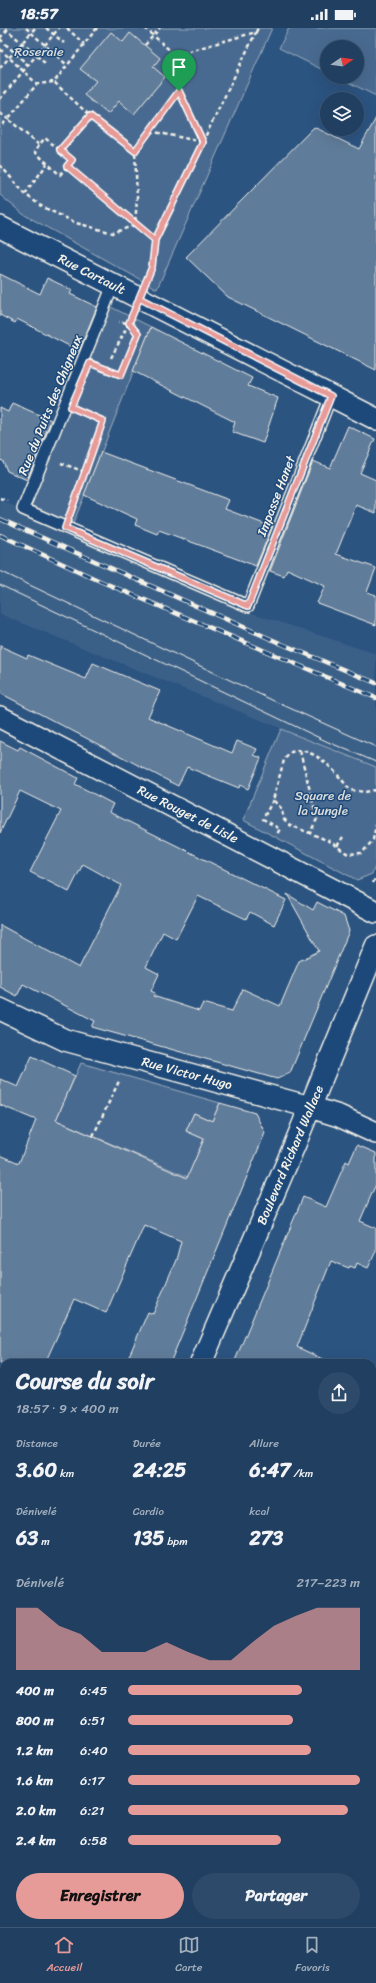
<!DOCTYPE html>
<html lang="fr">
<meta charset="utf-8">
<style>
body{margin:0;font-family:Sriracha,sans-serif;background:#2d4a6a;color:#f1f3f6;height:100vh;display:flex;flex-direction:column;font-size:15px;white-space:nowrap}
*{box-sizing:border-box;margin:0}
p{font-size:13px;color:#a2afbd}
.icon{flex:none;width:22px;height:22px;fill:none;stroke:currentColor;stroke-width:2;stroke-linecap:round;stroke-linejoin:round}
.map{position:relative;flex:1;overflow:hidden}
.side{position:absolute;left:0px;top:1331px;width:376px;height:568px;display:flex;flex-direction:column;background:#213f61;border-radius:12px 12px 0 0;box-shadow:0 4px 16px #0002,0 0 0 1px #3e5876}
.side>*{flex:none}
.needle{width:26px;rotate:77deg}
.fabs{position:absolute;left:320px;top:12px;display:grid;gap:8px}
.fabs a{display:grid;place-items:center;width:44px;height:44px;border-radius:50%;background:#213f61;box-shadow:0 4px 16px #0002,0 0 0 1px #3e5876;font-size:20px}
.pin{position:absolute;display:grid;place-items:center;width:34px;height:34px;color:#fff;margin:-41px -17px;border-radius:50% 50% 50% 0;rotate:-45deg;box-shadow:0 0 4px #0007}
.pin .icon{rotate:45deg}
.round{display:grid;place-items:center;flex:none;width:42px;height:42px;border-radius:21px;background:#2d4a6a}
.headline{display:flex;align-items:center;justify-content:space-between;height:68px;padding:0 16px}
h1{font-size:22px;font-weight:700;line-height:30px}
.figures{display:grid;grid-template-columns:repeat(3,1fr);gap:6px;height:68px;padding:4px 16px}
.figures div{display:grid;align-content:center}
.figures b{font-size:20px;font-weight:700}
.figures small{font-size:11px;font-weight:400}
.figures p{font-size:11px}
.chart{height:112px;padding:8px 16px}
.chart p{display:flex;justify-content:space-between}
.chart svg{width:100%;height:72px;margin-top:4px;fill:#e69b98;opacity:.7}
.button{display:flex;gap:8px;margin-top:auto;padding:8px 16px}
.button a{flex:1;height:46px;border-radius:24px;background:#e69b98;color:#111;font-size:16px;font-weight:700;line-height:46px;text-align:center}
.button a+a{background:#2d4a6a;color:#f1f3f6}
ul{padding:0 16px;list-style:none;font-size:13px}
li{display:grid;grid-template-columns:64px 48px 1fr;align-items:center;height:30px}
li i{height:10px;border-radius:5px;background:#e69b98}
.status{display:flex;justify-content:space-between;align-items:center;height:28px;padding:0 20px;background:#213f61;direction:ltr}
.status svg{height:11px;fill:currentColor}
.menu{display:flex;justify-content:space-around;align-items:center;height:56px;border-top:1px solid #3e5876;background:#213f61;font-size:11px;color:#a2afbd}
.menu a{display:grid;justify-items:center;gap:2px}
.menu .current{color:#e69b98}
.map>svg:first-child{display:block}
</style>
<div class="status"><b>18:57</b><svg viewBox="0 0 49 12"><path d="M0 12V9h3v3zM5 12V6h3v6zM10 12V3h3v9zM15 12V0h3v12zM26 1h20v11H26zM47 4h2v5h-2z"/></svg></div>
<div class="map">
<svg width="376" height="1899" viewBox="0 0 376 1899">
<rect width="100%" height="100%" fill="#2c5481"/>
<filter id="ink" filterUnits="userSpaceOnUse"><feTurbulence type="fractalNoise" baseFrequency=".025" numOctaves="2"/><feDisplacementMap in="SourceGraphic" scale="8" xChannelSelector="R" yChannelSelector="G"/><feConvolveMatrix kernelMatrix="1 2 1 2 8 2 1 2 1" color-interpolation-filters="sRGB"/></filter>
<g filter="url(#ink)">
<!-- built -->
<path fill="#3b6088" d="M0 472 252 585 376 626V739L0 586Z"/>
<!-- green -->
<path fill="#496b90" stroke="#9eaebc" d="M0 0H272L157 261 23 186 0 167Z
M289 0H376V68L338 49H357V19H327V44L279 20Z
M111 279 151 299 73 496 29 476Z
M281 701 376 739V836L372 846 357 852 243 792Z
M81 1035 220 1075 212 1093 194 1085 186 1103 204 1111 188 1149 56 1092Z"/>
<!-- building -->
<path fill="#5e7b9a" stroke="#f4f1e8" d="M111 4 123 14 130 5 160 30 153 39 165 49 134 86 119 73 108 86 84 67 96 53 80 41Z
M376 90V342L228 269 186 229 314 99 359 121Z
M0 246 40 266 47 250 72 262 70 266 97 279 79 323 17 291 15 295 0 287Z
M151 299 252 350 248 358 278 370 263 415 232 404 235 394 133 343Z
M12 375 51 392 27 452 7 443 3 433 0 432V380L8 384Z
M348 398 375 411 360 445 376 452V485L356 477 336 526 376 540 367 564 376 567V597L317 575 325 558 287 541 284 548 270 543 313 433 330 440Z
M101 424 229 472 225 481 272 499 256 538 159 502 157 506 135 497 137 491 84 467Z
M0 618 27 630 28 627 86 651 93 635 160 663 148 689 232 725 237 713 257 721 254 727 261 730 248 761 240 757 239 760 187 739 178 758 0 665Z
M0 713 18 722 20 719 78 750 75 756 113 776 109 784 286 872 274 897 250 884 246 891 198 868 176 911 163 904 146 939 159 946 151 963 155 965 153 968 199 983 203 975 232 983 243 961 280 978 299 933 319 923 287 866 313 882 317 874 344 888 349 903 290 1045 277 1051 92 999 95 993 23 956 17 968 0 959V897L79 940 121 857 83 836 69 864 30 844 61 783 20 763 0 805Z
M32 1028 75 1048 56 1092 187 1150 204 1111 186 1103 194 1085 212 1093 220 1075 255 1085 265 1105 170 1335H126L148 1284 153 1286 176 1232 181 1213 144 1197 106 1285 74 1271 45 1335H0V1127L19 1135 36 1092 0 1077V1051L18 1059Z
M357 1117 376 1125V1156L360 1193 376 1200V1223L368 1240 357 1235 355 1240 350 1238 349 1240 331 1233 297 1319 331 1335H234L303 1169 326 1179 346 1133 349 1135Z"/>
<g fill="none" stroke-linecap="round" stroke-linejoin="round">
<!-- service casing -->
<g stroke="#f4f1e8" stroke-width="14">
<path id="service" d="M113 257 23 481 248 578 331 368
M372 1727 376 1726
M372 1757 376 1759
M192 1899 194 1895"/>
</g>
<!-- minor casing -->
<g stroke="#f4f1e8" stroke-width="24">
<path id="minor" d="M0 199 376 391
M0 689 376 884
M0 981 65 1012 310 1079 339 1088 376 1105
M201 1335 295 1116 376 918
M0 1368 4 1369
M372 1582 376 1584
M0 1816 4 1806"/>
</g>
<!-- path -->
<path stroke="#f4f1e8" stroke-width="2.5" stroke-dasharray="4 3" stroke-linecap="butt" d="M5 0 46 36
M26 0 67 37
M46 0 64 15
M67 0 84 16
M97 0 54 54 90 88 135 123
M145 0 175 27 179 63 135 123 137 170 135 197 155 212
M0 10 9 0
M0 11 28 37
M145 17 160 0
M0 21 37 56
M175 27 256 4 258 0
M0 40 35 0
M0 71 59 0
M0 85 8 91 0 99
M150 103 203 114 179 63
M39 117 35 124 60 147 67 138
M60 122 90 88
M0 137 25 166 41 178 76 195 113 205 135 197 67 138 72 132 45 110 39 117 8 91 37 56 54 54
M25 166 47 136
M148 249 152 239 155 212 256 4
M111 330 129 295 119 294
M101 339 121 347 138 306 129 295 130 293
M61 435 85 444
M0 470 7 473
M71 482 103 393 81 383
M300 723 317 791 310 805
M376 762 365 764 350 762C339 748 325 730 307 724 303 722 296 723 291 724L284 732 273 772 281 780 284 791 290 797 329 813 348 826 362 825 373 812 376 797
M273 772 263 791 280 801 277 806
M337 818 343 809
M373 855 376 849
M93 1108 120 1051"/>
<!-- service -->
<use href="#service" stroke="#1f4a7a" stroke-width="11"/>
<!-- minor -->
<use href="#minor" stroke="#1f4a7a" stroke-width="21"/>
<!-- tram -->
<path stroke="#f4f1e8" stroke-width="1" d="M0 543 274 673 376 719
M0 557 328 714 376 734"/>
<!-- rail casing -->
<g stroke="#f4f1e8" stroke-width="4.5">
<path id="rail" d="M0 491 282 616 376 655
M0 507 100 553 376 670"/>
</g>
<!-- rail -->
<use href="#rail" stroke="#1f4a7a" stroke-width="3" stroke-dasharray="9" stroke-linecap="butt"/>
</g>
</g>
<g fill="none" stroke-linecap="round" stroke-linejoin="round" filter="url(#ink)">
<!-- route casing -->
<g stroke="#fff" stroke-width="8">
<path id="route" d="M179 63 135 123 90 88 60 122 72 132 67 138 155 212 152 239 129 295 138 306 121 347 90 335 71 379 103 393 65 500 248 578 331 368 139 270 152 239 155 212 203 114 179 63"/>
</g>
<!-- route -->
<use href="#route" stroke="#e69b98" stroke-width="5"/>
</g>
<g text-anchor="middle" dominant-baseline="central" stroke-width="3" stroke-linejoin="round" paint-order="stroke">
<!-- park labels -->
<g font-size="13" fill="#dadddb" stroke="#1f4a7a">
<text x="39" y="23">Roseraie</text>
<text x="323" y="767">Square de<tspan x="323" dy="15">la Jungle</tspan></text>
</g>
<!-- street labels -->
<g font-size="13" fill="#f4f1e8" stroke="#1f4a7a">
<text transform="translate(92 246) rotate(27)">Rue Cartault</text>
<text transform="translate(50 377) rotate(-68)">Rue du Puits des Chigneux</text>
<text transform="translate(276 468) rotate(-69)">Impasse Hanet</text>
<text transform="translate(188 786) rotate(27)">Rue Rouget de Lisle</text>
<text transform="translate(187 1045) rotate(15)">Rue Victor Hugo</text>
<text transform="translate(290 1127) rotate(-67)">Boulevard Richard Wallace</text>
</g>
</g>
</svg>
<div class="fabs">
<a><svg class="needle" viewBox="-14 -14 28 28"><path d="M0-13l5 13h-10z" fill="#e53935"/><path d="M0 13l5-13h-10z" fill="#a2afbd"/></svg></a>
<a><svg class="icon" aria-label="layers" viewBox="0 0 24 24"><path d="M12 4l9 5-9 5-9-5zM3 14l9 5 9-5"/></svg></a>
</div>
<div class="pin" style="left:179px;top:63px;background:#1e9e55"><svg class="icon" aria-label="arrive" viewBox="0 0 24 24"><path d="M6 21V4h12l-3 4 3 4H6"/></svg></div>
<section class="side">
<div class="headline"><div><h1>Course du soir</h1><p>18:57 · 9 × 400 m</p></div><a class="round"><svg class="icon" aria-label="share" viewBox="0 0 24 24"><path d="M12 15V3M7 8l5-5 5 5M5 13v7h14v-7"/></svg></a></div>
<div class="figures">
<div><p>Distance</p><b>3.60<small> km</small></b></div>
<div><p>Durée</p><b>24:25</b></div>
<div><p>Allure</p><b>6:47<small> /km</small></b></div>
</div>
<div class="figures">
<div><p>Dénivelé</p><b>63<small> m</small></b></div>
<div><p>Cardio</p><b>135<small> bpm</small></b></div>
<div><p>kcal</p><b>273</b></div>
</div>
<div class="chart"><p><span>Dénivelé</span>217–223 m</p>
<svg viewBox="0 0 160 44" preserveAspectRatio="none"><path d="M0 44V6L10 6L20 17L30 22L40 33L50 33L60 33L70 27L80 33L90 38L100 38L110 27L120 17L130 11L140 6L150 6L160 6V44z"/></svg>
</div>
<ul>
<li><b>400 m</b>6:45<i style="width:75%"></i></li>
<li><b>800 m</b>6:51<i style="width:71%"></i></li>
<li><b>1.2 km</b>6:40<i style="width:79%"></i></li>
<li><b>1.6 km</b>6:17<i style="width:100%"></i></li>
<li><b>2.0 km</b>6:21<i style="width:95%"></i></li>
<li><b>2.4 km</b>6:58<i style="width:66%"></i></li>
</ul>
<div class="button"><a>Enregistrer</a><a>Partager</a></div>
</section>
</div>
<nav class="menu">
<a class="current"><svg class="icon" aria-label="home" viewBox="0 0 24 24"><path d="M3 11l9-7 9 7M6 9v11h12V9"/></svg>Accueil</a>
<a><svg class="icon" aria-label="map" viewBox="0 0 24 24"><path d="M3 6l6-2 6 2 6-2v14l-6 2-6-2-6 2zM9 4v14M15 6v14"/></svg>Carte</a>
<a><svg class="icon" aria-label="saved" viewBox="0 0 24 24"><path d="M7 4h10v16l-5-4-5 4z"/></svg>Favoris</a>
</nav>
